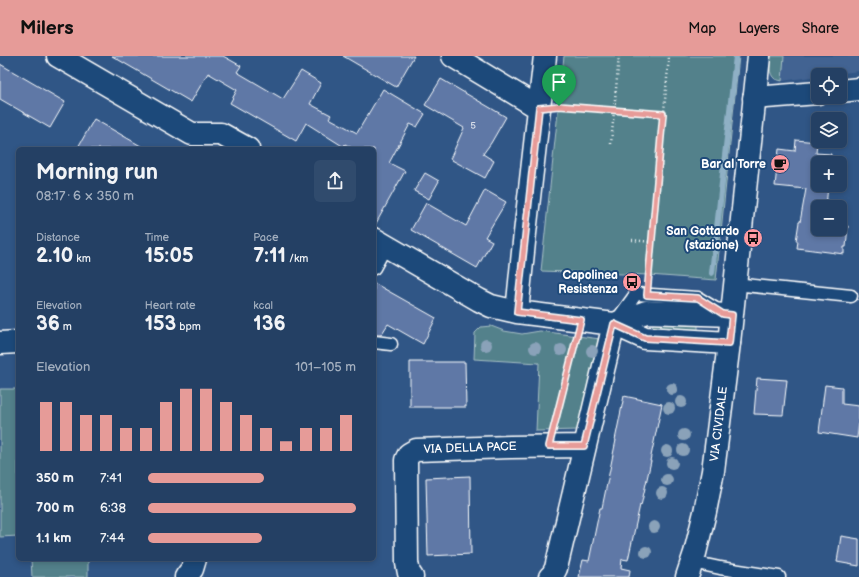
<!DOCTYPE html>
<meta charset="utf-8">
<style>
body{margin:0;font-family:"Balsamiq Sans",sans-serif;background:#304b6d;color:#f1f3f6;height:100vh;display:flex;flex-direction:column;font-size:15px;white-space:nowrap}
*{box-sizing:border-box;margin:0}
p{font-size:13px;color:#a3afbf}
.icon{flex:none;width:22px;height:22px;fill:none;stroke:currentColor;stroke-width:2;stroke-linecap:round;stroke-linejoin:round}
.map{position:relative;flex:1;overflow:hidden}
.details{position:absolute;left:16px;top:91px;width:360px;height:414px;display:flex;flex-direction:column;background:#244064;border-radius:6px;box-shadow:0 2px 6px #0003,0 0 0 1px #415978}
.details>*{flex:none}
.controls{position:absolute;left:811px;top:12px;display:grid;gap:8px}
.controls a{display:grid;place-items:center;width:36px;height:36px;border-radius:6px;background:#244064;box-shadow:0 2px 6px #0003,0 0 0 1px #415978;font-size:20px}
.pin{position:absolute;display:grid;place-items:center;width:34px;height:34px;color:#fff;margin:-41px -17px;border-radius:50% 50% 50% 0;rotate:-45deg;box-shadow:0 0 4px #0007}
.pin .icon{rotate:45deg}
.round{display:grid;place-items:center;flex:none;width:42px;height:42px;border-radius:6px;background:#304b6d}
.summary{display:flex;align-items:center;justify-content:space-between;height:68px;padding:0 20px}
h1{font-size:22px;font-weight:700;line-height:30px}
.metrics{display:grid;grid-template-columns:repeat(3,1fr);gap:6px;height:68px;padding:4px 20px}
.metrics div{display:grid;align-content:center}
.metrics b{font-size:20px;font-weight:700}
.metrics small{font-size:11px;font-weight:400}
.metrics p{font-size:11px}
.chart{height:112px;padding:8px 20px}
.chart p{display:flex;justify-content:space-between}
.chart svg{width:100%;height:72px;margin-top:4px;stroke:#e69b98;stroke-width:6}
ul{padding:0 20px;list-style:none;font-size:13px}
li{display:grid;grid-template-columns:64px 48px 1fr;align-items:center;height:30px}
li i{height:10px;border-radius:5px;background:#e69b98}
header{display:flex;align-items:center;gap:24px;box-sizing:border-box;height:56px;padding:0 20px;background:#e69b98;color:#111}
header strong{font-size:19px}
nav{display:flex;gap:22px;margin-inline-start:auto;font-size:14px}
.map>svg:first-child{display:block}
</style>
<header>
<strong>Milers</strong>
<nav><a>Map</a><a>Layers</a><a>Share</a></nav>
</header>
<div class="map">
<svg width="859" height="521" viewBox="0 0 859 521">
<rect width="100%" height="100%" fill="#305686"/>
<filter id="ink" filterUnits="userSpaceOnUse"><feTurbulence type="fractalNoise" baseFrequency=".025" numOctaves="2"/><feDisplacementMap in="SourceGraphic" scale="8" xChannelSelector="R" yChannelSelector="G"/><feConvolveMatrix kernelMatrix="1 2 1 2 8 2 1 2 1" color-interpolation-filters="sRGB"/></filter>
<g filter="url(#ink)">
<!-- built -->
<path fill="#426392" d="M784 0H859V15L828 19H818V20L782 25Z"/>
<!-- green -->
<path fill="#52818b" stroke="#a8c0c5" d="M564 0H739L716 224 649 219 541 215Z
M771 0H784L782 25C779 24 777 24 775 23 768 18 770 7 771 0Z
M653 266 698 268V277L652 275Z
M491 270 504 275 522 278 540 275 600 283 578 374 536 375 539 307 474 303 475 277 481 271Z
M0 333H18V480L0 481Z
M31 503H88V521H32Z"/>
<g fill="none" stroke-linecap="round" stroke-linejoin="round">
<!-- stream -->
<path stroke="#8fb0c5" stroke-width="6" d="M712 217 736 0"/>
</g>
<!-- building -->
<path fill="#5e78a6" stroke="#fff" d="M112 0H223L241 10 237 16 283 43 301 15 321 27 310 48 331 59 329 62 357 77 383 33 425 58 417 71 410 68 389 107 405 115 374 171V93H354L345 88 344 91 306 67 296 85 230 47 237 34 208 17 191 46Z
M343 0H414L396 31Z
M0 8 65 46 50 72 0 43Z
M441 23 506 61 491 87 483 98 494 105 485 122 450 103 464 72 425 49Z
M94 63 146 93H77Z
M796 84 817 86 816 97 831 98 830 107H818V129H828L826 151H818V173H840V160L846 161V170H848L846 191H844V198L797 192 798 185H796L799 166H800L806 133 775 130 779 93 795 95Z
M425 117 439 125 429 143 414 135Z
M485 134 506 146 485 181 492 185 477 212 411 174 426 147 466 170Z
M374 227 436 262 423 288 388 268 381 279H374Z
M410 306H465L466 351H410Z
M757 322 787 324 783 359 754 358Z
M825 329 842 331V348L859 350V366L857 382 819 376Z
M624 340 662 348 650 405H651L641 450 640 449 628 504 622 503 621 512 630 514 629 521H579L583 504 589 505 600 452H602L616 384H615Z
M470 420 471 498 428 500 426 422Z
M841 480 859 483V510L837 506Z"/>
<g fill="none" stroke-linecap="round" stroke-linejoin="round">
<!-- lane casing -->
<g stroke="#fff" stroke-width="15">
<path id="lane" d="M374 212 386 190
M734 228 851 240
M617 264 636 238 698 242 719 255
M374 286 391 288
M692 506 720 512 779 521"/>
</g>
<!-- street casing -->
<g stroke="#fff" stroke-width="25">
<path id="street" d="M58 0 192 78H221L248 93
M453 0 539 52
M840 35 859 33
M754 42 818 37
M374 183 479 244 491 250 517 256 614 268 645 282 729 287
M517 256 524 186 545 0
M614 268 646 256 731 259
M0 287 18 286
M186 521 192 513 195 503
M412 521 409 517 407 507 406 404 409 398 416 394 510 391 584 390
M550 521 553 518 556 512 614 268"/>
</g>
<!-- primary casing -->
<g stroke="#fff" stroke-width="25">
<path id="primary" d="M687 521 695 497 705 456 713 415 729 287 759 0"/>
</g>
<!-- path -->
<path stroke="#fff" stroke-width="2.5" stroke-dasharray="1 3" stroke-linecap="butt" d="M560 51 663 58
M611 88 619 0
M632 184 652 186
M649 222 669 0
M554 370 576 284"/>
<!-- lane -->
<use href="#lane" stroke="#1f4a7a" stroke-width="12"/>
<!-- street -->
<use href="#street" stroke="#1f4a7a" stroke-width="22"/>
<!-- primary -->
<use href="#primary" stroke="#1f4a7a" stroke-width="22"/>
</g>
<!-- trees -->
<g fill="#8aa2b9">
<circle cx="486" cy="289" r="6"/>
<circle cx="535" cy="292" r="6"/>
<circle cx="561" cy="294" r="6"/>
<circle cx="592" cy="295" r="6"/>
<circle cx="672" cy="333" r="6"/>
<circle cx="681" cy="346" r="6"/>
<circle cx="669" cy="352" r="6"/>
<circle cx="684" cy="379" r="6"/>
<circle cx="683" cy="394" r="6"/>
<circle cx="667" cy="395" r="6"/>
<circle cx="672" cy="407" r="6"/>
<circle cx="667" cy="424" r="6"/>
<circle cx="662" cy="437" r="6"/>
<circle cx="654" cy="471" r="6"/>
<circle cx="646" cy="496" r="6"/>
</g>
</g>
<g fill="none" stroke-linecap="round" stroke-linejoin="round" filter="url(#ink)">
<!-- route casing -->
<g stroke="#fff" stroke-width="8">
<path id="route" d="M559 50 663 58 647 239 698 242 723 258 732 259 729 287 645 282 614 268 584 390H549L581 264 517 256 539 52Z"/>
</g>
<!-- route -->
<use href="#route" stroke="#e69b98" stroke-width="5"/>
</g>
<!-- icons -->
<defs>
<g id="cafe-disc" transform="scale(1)"><circle r="9.5" fill="#ff9aa2" stroke="#1f4a7a"/><path d="M-5.5-4.5H6V0H3Q3 3.5 0 3.5H-2.5Q-5.5 3.5-5.5 0ZM3-3.2v2h1.7v-2ZM-6 4.5H4V6H-6Z" fill="#111"/></g>
<g id="bus-disc" transform="scale(1)"><circle r="9.5" fill="#ff9aa2" stroke="#1f4a7a"/><path d="M-5-6H5V4H4V6H2V4H-2V6H-4V4H-5ZM-3.5-4V0h7V-4ZM-3.5 1.2v1.5H-2V1.2ZM2 1.2v1.5H3.5V1.2Z" fill="#111"/></g>
</defs>
<g fill-rule="evenodd">
<use href="#cafe-disc" x="780" y="108"/>
<use href="#bus-disc" x="753" y="182"/>
<use href="#bus-disc" x="632" y="226"/>
</g>
<g text-anchor="middle" dominant-baseline="central" stroke-width="4" stroke-linejoin="round" paint-order="stroke">
<!-- number labels -->
<g font-size="10" fill="#d7dde9">
<text x="473" y="70">5</text>
</g>
<!-- poi labels -->
<g font-size="12" font-weight="bold" fill="#fff" stroke="#1f4a7a" text-anchor="end">
<text x="766" y="108">Bar al Torre</text>
<text x="739" y="175">San Gottardo<tspan x="739" dy="14">(stazione)</tspan></text>
<text x="618" y="219">Capolinea<tspan x="618" dy="14">Resistenza</tspan></text>
</g>
<!-- street labels -->
<g font-size="12" fill="#fff" stroke="#1f4a7a">
<text transform="translate(719 368) rotate(-83)">VIA CIVIDALE</text>
<text transform="translate(470 392) rotate(-2)">VIA DELLA PACE</text>
</g>
</g>
</svg>
<div class="controls">
<a><svg class="icon" aria-label="locate" viewBox="0 0 24 24"><circle cx="12" cy="12" r="6"/><path d="M12 2v4M12 18v4M2 12h4M18 12h4"/></svg></a>
<a><svg class="icon" aria-label="layers" viewBox="0 0 24 24"><path d="M12 4l9 5-9 5-9-5zM3 14l9 5 9-5"/></svg></a>
<a>+</a>
<a>−</a>
</div>
<div class="pin" style="left:559px;top:50px;background:#1e9e55"><svg class="icon" aria-label="arrive" viewBox="0 0 24 24"><path d="M6 21V4h12l-3 4 3 4H6"/></svg></div>
<section class="details">
<div class="summary"><div><h1>Morning run</h1><p>08:17 · 6 × 350 m</p></div><a class="round"><svg class="icon" aria-label="share" viewBox="0 0 24 24"><path d="M12 15V3M7 8l5-5 5 5M5 13v7h14v-7"/></svg></a></div>
<div class="metrics">
<div><p>Distance</p><b>2.10<small> km</small></b></div>
<div><p>Time</p><b>15:05</b></div>
<div><p>Pace</p><b>7:11<small> /km</small></b></div>
</div>
<div class="metrics">
<div><p>Elevation</p><b>36<small> m</small></b></div>
<div><p>Heart rate</p><b>153<small> bpm</small></b></div>
<div><p>kcal</p><b>136</b></div>
</div>
<div class="chart"><p><span>Elevation</span>101–105 m</p>
<svg viewBox="0 0 160 44" preserveAspectRatio="none"><path d="M5 44V14M15 44V14M25 44V22M35 44V22M45 44V30M55 44V30M65 44V14M75 44V6M85 44V6M95 44V14M105 44V22M115 44V30M125 44V38M135 44V30M145 44V30M155 44V22"/></svg>
</div>
<ul>
<li><b>350 m</b>7:41<i style="width:56%"></i></li>
<li><b>700 m</b>6:38<i style="width:100%"></i></li>
<li><b>1.1 km</b>7:44<i style="width:55%"></i></li>
</ul>
</section>
</div>
